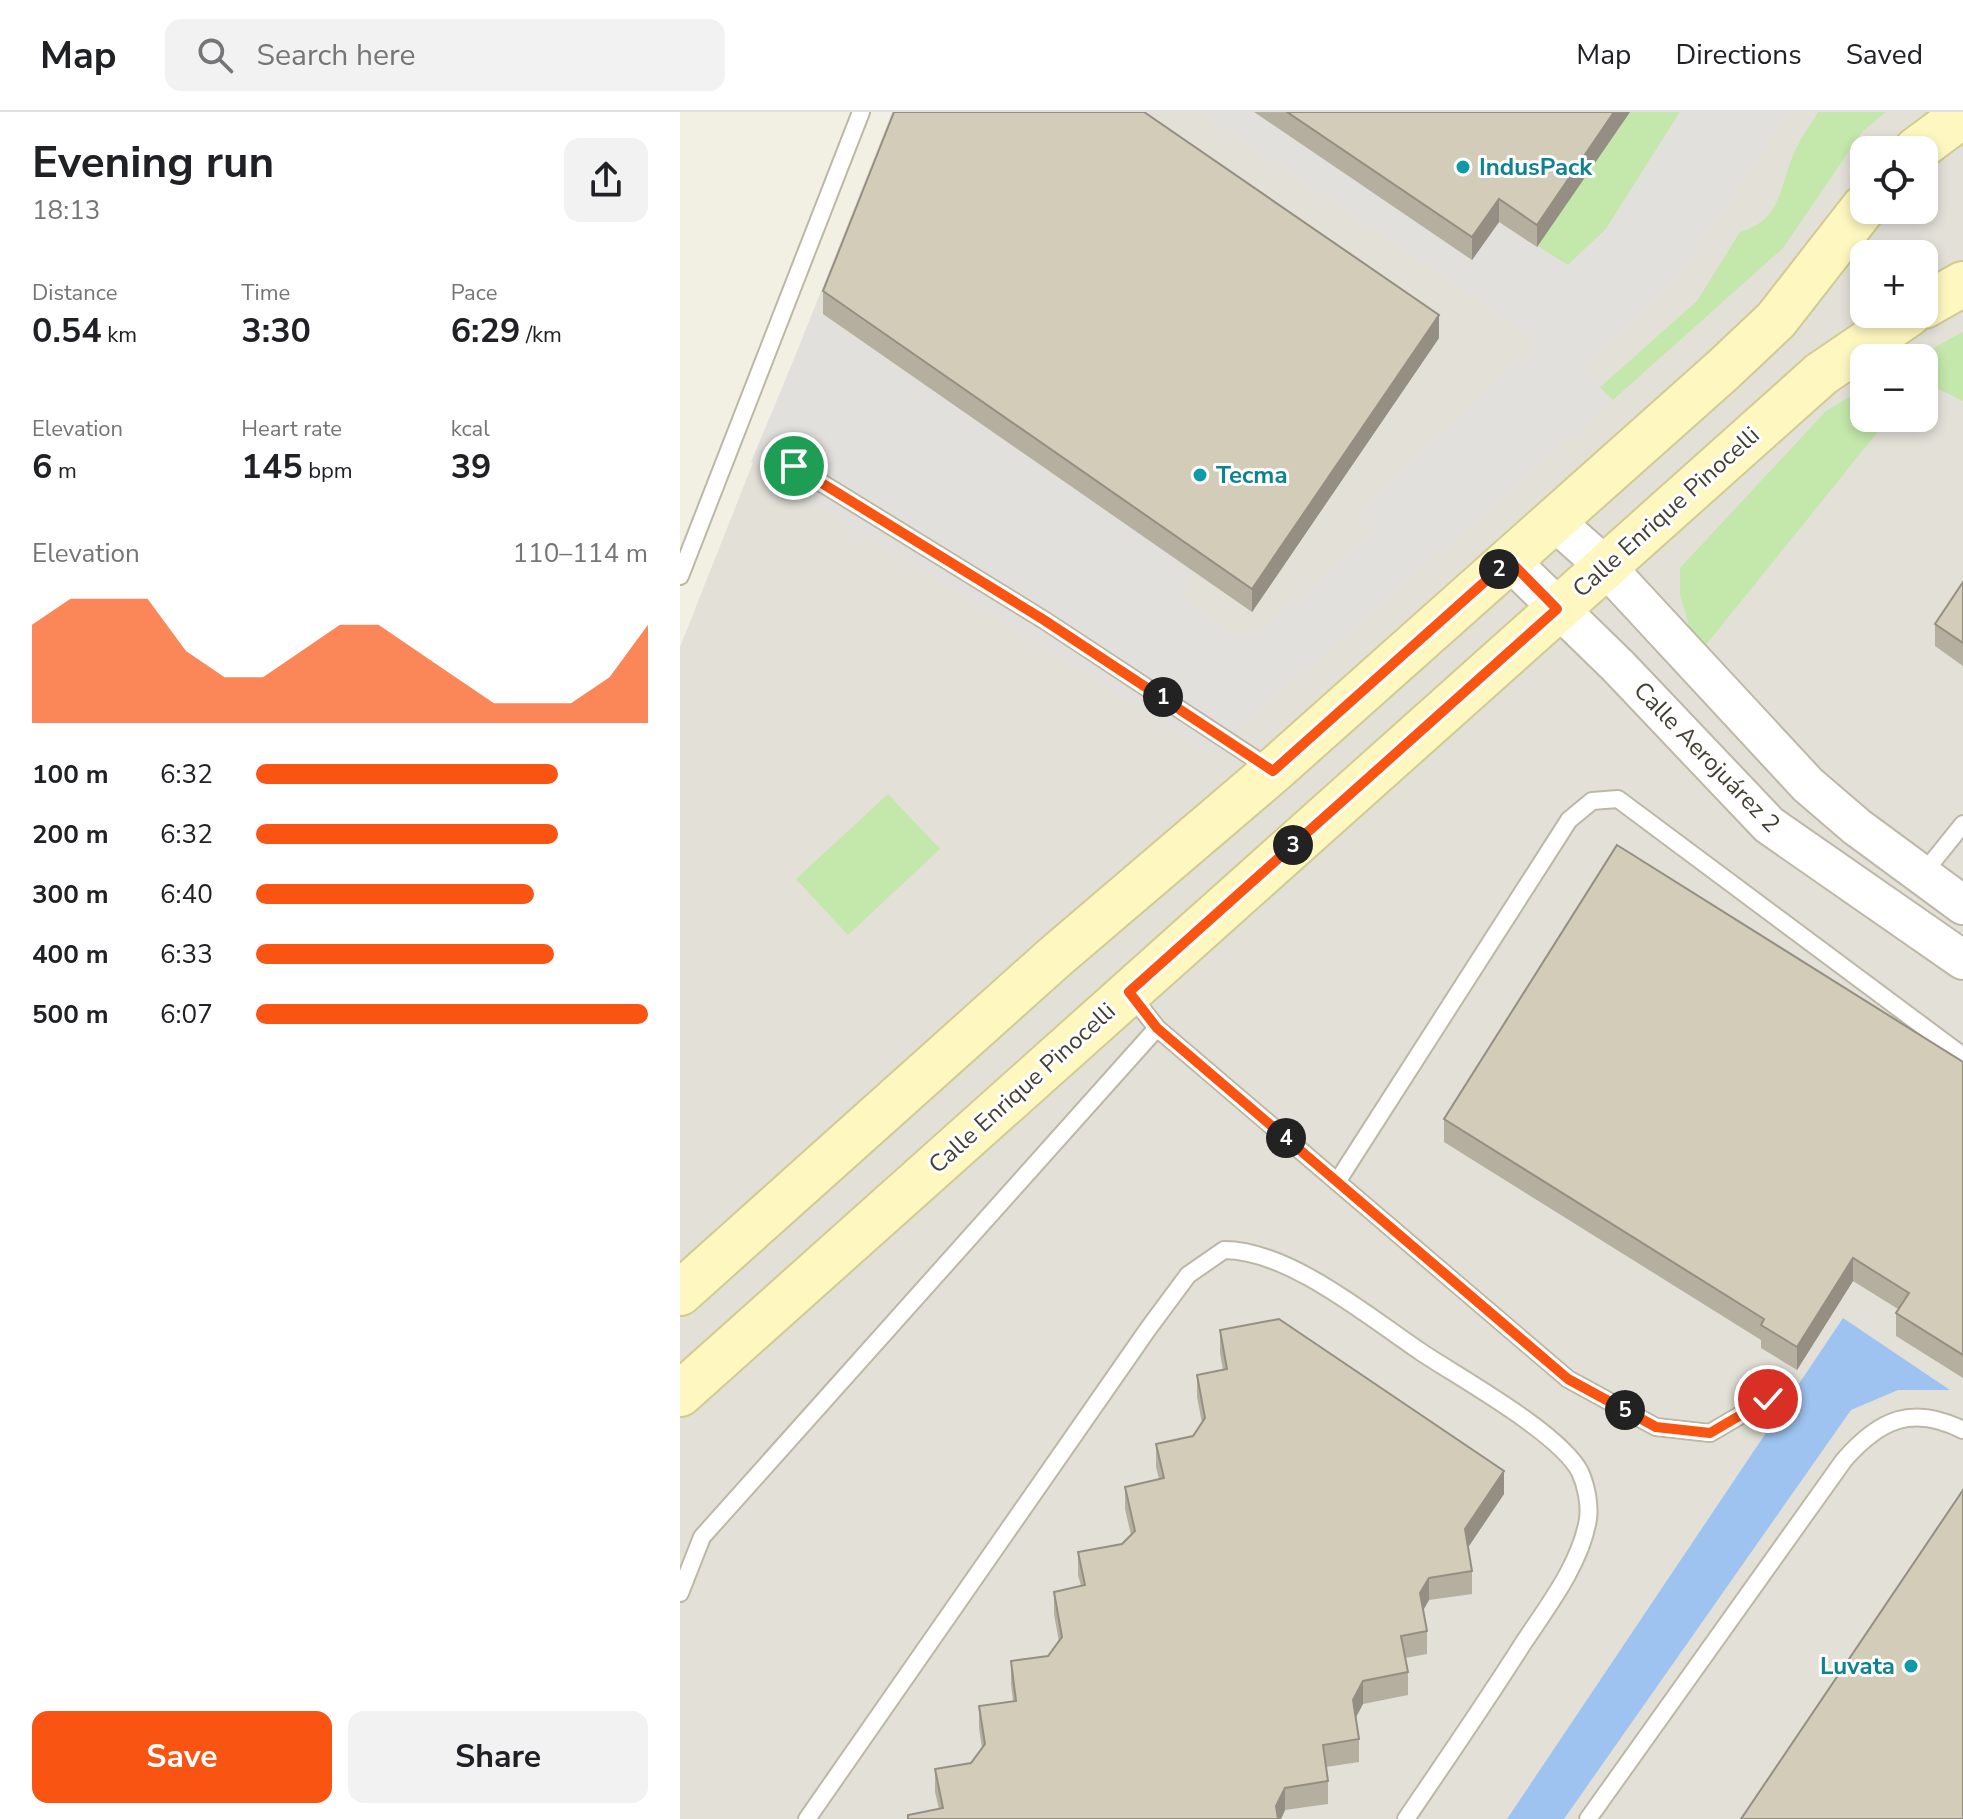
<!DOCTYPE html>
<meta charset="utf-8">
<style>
body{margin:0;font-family:"Nunito Sans",sans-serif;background:#f2f2f2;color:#202124;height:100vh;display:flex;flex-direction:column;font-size:30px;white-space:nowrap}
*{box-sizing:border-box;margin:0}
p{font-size:26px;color:#757577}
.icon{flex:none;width:44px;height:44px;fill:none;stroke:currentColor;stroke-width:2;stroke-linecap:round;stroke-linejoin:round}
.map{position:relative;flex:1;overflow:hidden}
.sheet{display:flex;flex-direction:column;background:#fff;width:680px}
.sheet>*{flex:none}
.fabs{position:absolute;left:1170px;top:24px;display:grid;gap:16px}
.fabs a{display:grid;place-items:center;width:88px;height:88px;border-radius:16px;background:#fff;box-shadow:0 4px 12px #0003;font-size:40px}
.pin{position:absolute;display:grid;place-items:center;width:68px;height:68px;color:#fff;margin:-34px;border:4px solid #fff;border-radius:50%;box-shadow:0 2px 8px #0007}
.km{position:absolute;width:40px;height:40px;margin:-20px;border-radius:50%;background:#222;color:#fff;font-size:22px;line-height:40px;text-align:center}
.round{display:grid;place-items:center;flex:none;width:84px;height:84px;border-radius:16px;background:#f2f2f2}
.overview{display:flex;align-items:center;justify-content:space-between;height:136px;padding:0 32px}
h1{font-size:44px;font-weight:700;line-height:60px}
.stats{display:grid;grid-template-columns:repeat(3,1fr);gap:12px;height:136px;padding:8px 32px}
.stats div{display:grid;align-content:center}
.stats b{font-size:34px;font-weight:700}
.stats small{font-size:22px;font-weight:400}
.stats p{font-size:22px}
.chart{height:224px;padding:16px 32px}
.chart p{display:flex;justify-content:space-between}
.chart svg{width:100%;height:144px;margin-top:8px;fill:#fa5412;opacity:.7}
.cta{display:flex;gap:16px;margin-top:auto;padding:16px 32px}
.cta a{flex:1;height:92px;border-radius:16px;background:#fa5412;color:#fff;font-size:32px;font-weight:700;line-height:92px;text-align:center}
.cta a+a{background:#f2f2f2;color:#202124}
ul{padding:0 32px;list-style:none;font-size:26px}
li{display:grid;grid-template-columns:128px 96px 1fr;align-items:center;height:60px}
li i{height:20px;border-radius:10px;background:#fa5412}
header{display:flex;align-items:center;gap:48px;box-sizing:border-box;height:112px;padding:0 40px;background:#fff;border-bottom:2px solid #e0e0e0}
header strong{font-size:38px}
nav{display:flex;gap:44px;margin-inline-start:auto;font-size:28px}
.search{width:560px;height:72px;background:#f2f2f2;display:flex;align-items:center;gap:20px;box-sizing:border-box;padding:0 28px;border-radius:16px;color:#757577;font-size:30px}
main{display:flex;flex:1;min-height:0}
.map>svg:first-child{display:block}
</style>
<header>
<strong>Map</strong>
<div class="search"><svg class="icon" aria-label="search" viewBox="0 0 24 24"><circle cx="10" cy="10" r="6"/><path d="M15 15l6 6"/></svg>Search here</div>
<nav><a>Map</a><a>Directions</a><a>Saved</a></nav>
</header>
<main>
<section class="sheet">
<div class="overview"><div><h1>Evening run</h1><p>18:13</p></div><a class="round"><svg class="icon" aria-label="share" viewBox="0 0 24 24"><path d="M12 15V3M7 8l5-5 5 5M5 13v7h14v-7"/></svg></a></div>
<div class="stats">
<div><p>Distance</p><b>0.54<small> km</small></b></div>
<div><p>Time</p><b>3:30</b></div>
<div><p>Pace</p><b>6:29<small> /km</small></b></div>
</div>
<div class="stats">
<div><p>Elevation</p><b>6<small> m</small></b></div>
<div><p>Heart rate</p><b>145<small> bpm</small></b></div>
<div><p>kcal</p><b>39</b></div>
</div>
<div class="chart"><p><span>Elevation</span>110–114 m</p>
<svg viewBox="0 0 160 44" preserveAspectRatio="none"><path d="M0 44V14L10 6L20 6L30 6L40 22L50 30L60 30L70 22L80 14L90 14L100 22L110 30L120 38L130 38L140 38L150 30L160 14V44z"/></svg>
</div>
<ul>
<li><b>100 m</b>6:32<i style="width:77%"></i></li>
<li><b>200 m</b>6:32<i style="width:77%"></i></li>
<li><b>300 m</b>6:40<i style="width:71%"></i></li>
<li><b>400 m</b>6:33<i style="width:76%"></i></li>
<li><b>500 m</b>6:07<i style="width:100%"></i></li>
</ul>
<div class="cta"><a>Save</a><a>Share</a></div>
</section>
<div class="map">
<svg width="1283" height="1707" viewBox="0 0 1283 1707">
<rect width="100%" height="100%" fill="#f2efe3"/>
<!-- industrial -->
<path fill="#e3e0d8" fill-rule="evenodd" d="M212 0H1283V1707H0V535ZM1184 38H1244V98H1184ZM1184 142H1244V202H1184ZM1184 246H1244V306H1184Z"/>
<!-- green -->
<path fill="#c4e7ab" d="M950 0H1000L926 117 888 153 857 135Z
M1138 0H1206L1182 20 1103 136 933 288 918 277 1017 189 1060 120C1103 108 1099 73 1115 39 1121 26 1130 13 1138 0Z
M1283 220V289L1244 270V246H1235Z
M1184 276V306H1209L1008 555V510L1000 483V456L1146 299Z
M208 682 260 737 168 823 116 767Z"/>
<!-- parking -->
<path fill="#e2e0dc" d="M521 0H574L792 148 819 110 888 153 926 117 1000 0H1110L992 172 901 257 933 288 531 641 71 350 134 199 513 459 500 485 562 527 585 516 700 413 685 395 859 230Z"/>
<!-- water -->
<path fill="#9ec3f0" d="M1163 1206 1270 1278H1218L1171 1298 884 1707H827Z"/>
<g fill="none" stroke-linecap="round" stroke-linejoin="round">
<!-- service casing -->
<g stroke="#bdb8a6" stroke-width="20">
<path id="service" d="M114 354 364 508 592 658
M0 464 181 0
M1242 763 1283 712
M477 916 888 1267 976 1315 1030 1321 1088 1287
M657 1070 889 708 912 689 938 687 1283 944
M0 1481 22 1425 477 916 450 882
M127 1707 468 1217 508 1163 544 1138C609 1138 689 1205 741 1240 780 1266 880 1321 900 1360 906 1373 910 1392 908 1407 901 1451 868 1494 844 1530 806 1590 766 1648 726 1707
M908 1707 1164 1348C1199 1308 1232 1292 1283 1318"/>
</g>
<!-- tertiary casing -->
<g stroke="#bdb8a6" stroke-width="42">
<path id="tertiary" d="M873 408 925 454 1128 673 1177 715 1283 793
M829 448 938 554 1089 713 1283 848"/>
</g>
<!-- secondary casing -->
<g stroke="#d2ca93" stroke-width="48">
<path id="secondary" d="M1236 38 1283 3
M1244 194 1283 172
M0 1181 375 845 593 659 1043 258 1096 208 1184 95
M0 1282 1141 262 1229 202"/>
</g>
<!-- service -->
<use href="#service" stroke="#fff" stroke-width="16"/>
<!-- tertiary -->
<use href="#tertiary" stroke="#fff" stroke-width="38"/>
<!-- secondary -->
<use href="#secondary" stroke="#fef8c0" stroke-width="44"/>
</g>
<!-- wall -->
<path fill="#b5af9f" d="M574 0H950L857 135 819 110 792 148Z
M143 179 759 226 572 500 143 202Z
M1283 470V554L1255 534V512Z
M1283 950V1266L1216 1224V1201L1218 1197 1173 1169 1117 1258 1081 1236V1228L764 1030V1007Z
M540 1218 824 1382 788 1435 792 1459V1482L749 1488 743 1498 747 1519V1542L725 1546 728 1560V1583L683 1592 675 1606 679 1627V1650L646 1655 648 1669V1692L605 1698 601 1707H228V1703L259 1697 255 1680V1657L291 1651 302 1636 299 1616V1594L333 1589 331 1572V1549L368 1544 379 1530 374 1502V1480L401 1474 398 1463V1440L442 1432 451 1423 445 1397V1375L479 1367 476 1355V1332L513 1324 522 1311 517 1285V1263L543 1258 540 1241Z"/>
<!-- shaded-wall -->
<path fill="#948f82" d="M934 0H950L857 135V113Z
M819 87V110L792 148V125Z
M759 203V226L572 500V477Z
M1173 1146V1169L1117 1258V1235Z
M824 1359V1382L785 1440V1417Z
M749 1466V1488L740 1504V1481Z
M683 1569V1592L673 1611V1588Z
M605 1676V1698L601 1707H596V1694Z"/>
<!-- building -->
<path fill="#d3ccb9" stroke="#948f82" stroke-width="2" d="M214 0H464L759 203 572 477 143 179Z
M607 0H934L857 113 819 87 792 125Z
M1283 470V531L1255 512Z
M937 733 1283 950V1243L1216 1201 1229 1181 1173 1146 1117 1235 1081 1213 1084 1207 764 1007Z
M599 1207 824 1359 785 1417 792 1459 749 1466 740 1481 747 1519 721 1524 728 1560 683 1569 673 1588 679 1627 643 1633 648 1669 605 1676 596 1694 598 1707H228V1703L263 1696 255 1657 291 1651 305 1632 299 1594 336 1589 331 1549 368 1544 382 1525 374 1480 405 1473 398 1440 442 1432 455 1419 445 1375 484 1366 476 1332 513 1324 525 1306 517 1263 547 1257 540 1218Z
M1283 1378V1707H1061Z"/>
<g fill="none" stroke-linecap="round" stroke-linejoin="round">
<!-- route casing -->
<g stroke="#fff" stroke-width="16">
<path id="route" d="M114 354 364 508 593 659 829 448 877 497 449 880 477 916 888 1267 976 1315 1030 1321 1088 1287"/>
</g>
<!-- route -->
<use href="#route" stroke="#fa5412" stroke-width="10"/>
</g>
<!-- markers -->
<g fill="#0f9aa8" stroke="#fff" stroke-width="3">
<circle cx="783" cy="55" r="8"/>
<circle cx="520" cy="363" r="8"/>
<circle cx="1231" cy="1554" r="8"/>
</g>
<g text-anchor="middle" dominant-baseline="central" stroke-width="6" stroke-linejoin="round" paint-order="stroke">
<!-- culture labels -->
<g font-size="24" font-weight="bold" fill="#0d838f" stroke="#fff" text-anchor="start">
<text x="799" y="55">IndusPack</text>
<text x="536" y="363">Tecma</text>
<text x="1215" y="1554" text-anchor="end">Luvata</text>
</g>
<!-- street labels -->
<g font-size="24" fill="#433f33" stroke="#fff">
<text transform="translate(986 400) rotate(-42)">Calle Enrique Pinocelli</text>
<text transform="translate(1027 645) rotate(46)">Calle Aerojuárez 2</text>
<text transform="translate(342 976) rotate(-42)">Calle Enrique Pinocelli</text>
</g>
</g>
</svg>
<div class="fabs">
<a><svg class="icon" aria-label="locate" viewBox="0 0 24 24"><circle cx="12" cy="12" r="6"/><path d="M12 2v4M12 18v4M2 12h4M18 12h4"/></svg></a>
<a>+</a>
<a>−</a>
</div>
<div class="pin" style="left:114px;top:354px;background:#1e9e55"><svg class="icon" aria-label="arrive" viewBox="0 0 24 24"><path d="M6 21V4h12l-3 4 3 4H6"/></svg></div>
<div class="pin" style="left:1088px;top:1287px;background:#d93025"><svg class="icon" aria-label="check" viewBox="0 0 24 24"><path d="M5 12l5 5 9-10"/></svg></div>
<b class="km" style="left:483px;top:585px">1</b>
<b class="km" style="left:819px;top:457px">2</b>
<b class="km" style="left:613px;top:733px">3</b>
<b class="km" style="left:606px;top:1026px">4</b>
<b class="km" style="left:945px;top:1298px">5</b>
</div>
</main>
